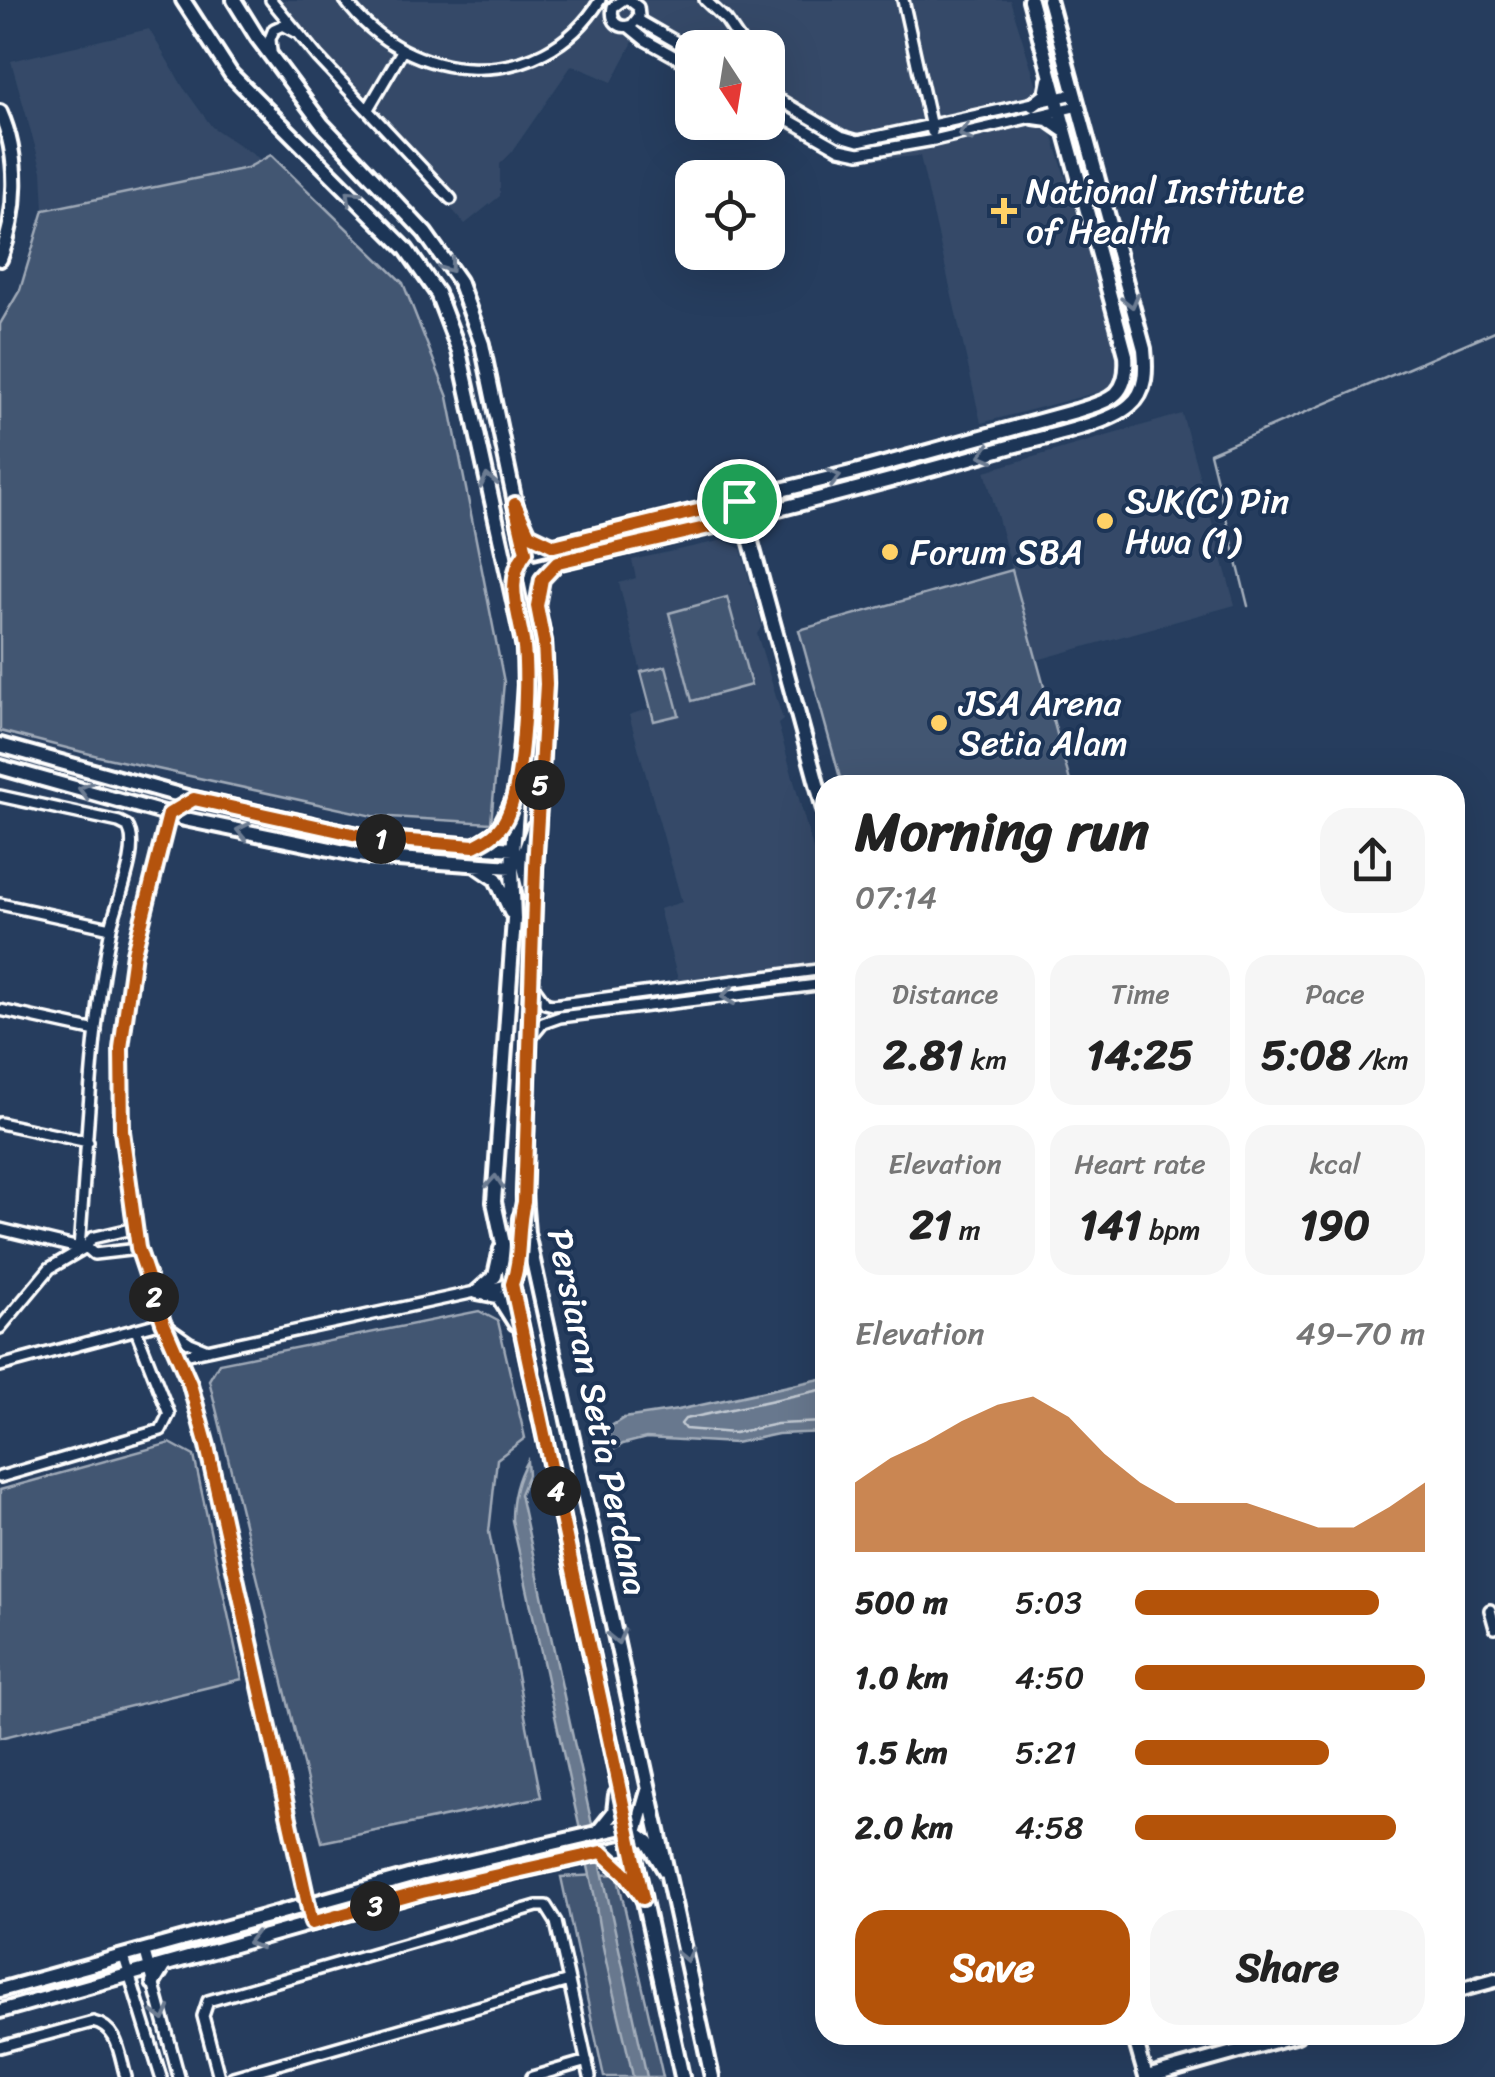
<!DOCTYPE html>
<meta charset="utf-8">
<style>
body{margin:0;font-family:Sriracha,sans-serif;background:#f6f6f6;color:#222;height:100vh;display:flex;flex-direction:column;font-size:38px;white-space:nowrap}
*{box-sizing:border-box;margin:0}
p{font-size:32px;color:#767676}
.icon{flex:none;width:55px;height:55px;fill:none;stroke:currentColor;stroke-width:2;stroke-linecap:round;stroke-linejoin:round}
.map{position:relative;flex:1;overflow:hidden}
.panel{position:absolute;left:815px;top:775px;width:650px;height:1270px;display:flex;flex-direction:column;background:#fff;border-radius:30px;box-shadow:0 10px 40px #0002}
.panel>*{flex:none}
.needle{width:65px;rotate:168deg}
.buttons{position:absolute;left:675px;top:30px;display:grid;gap:20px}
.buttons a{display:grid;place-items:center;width:110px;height:110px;border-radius:20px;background:#fff;box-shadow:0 10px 40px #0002;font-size:50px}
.pin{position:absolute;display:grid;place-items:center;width:85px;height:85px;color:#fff;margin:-42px;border:5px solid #fff;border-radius:50%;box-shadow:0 2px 10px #0007}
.km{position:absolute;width:50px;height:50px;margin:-25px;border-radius:50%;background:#222;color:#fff;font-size:28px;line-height:50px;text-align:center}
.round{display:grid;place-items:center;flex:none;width:105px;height:105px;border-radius:30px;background:#f6f6f6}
.overview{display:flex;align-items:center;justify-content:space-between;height:170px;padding:0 40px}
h1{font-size:55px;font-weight:700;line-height:75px}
.stats{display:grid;grid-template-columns:repeat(3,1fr);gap:15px;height:170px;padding:10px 40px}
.stats div{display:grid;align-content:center;border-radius:25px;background:#f6f6f6;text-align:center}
.stats b{font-size:42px;font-weight:700}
.stats small{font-size:28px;font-weight:400}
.stats p{font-size:28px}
.chart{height:280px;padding:20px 40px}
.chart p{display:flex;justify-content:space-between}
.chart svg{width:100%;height:180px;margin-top:10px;fill:#b45309;opacity:.7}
.cta{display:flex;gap:20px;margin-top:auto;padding:20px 40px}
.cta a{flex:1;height:115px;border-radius:30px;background:#b45309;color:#fff;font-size:40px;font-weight:700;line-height:115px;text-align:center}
.cta a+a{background:#f6f6f6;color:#222}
ul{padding:0 40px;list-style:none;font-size:32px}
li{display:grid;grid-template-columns:160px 120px 1fr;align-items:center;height:75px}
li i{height:25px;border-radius:12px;background:#b45309}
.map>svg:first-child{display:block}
</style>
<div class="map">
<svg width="1495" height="2077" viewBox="0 0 1495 2077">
<rect width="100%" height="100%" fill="#263d5e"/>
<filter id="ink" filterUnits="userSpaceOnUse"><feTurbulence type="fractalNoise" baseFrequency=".01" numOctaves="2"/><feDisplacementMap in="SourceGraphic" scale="20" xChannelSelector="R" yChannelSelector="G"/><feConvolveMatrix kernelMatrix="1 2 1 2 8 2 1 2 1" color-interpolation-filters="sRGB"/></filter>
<g filter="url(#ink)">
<!-- built -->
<path fill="#344a68" d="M262 0H1010L1124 364 1110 389 981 423 920 156 850 161 768 121V48H692V78L634 40 612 82 572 65 511 153 500 164V196L465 224 376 124 307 59Z
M149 29 183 87 212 127 263 161 247 168 44 210 42 171 11 61Z
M1182 414 1235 605 1037 660 985 471Z
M724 540 741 549 762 626 757 634 783 720 778 724 825 892V964L679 983 659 909 682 902 629 715 650 708 619 583 636 578 632 560Z"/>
<!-- green -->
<path fill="#425672" stroke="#a0aab8" stroke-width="2.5" d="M271 155 403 283 448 397 504 682 491 823 373 816 98 756 0 731V324L20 290 44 210 247 168Z
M1012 570 1071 785H842L799 630Z
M727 597 751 685 692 701 669 613Z
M666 666 679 715 654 721 641 672Z
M479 1311 498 1321 525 1438 497 1459 489 1532 541 1797 322 1842 209 1380 219 1363Z
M170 1443 194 1456 242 1679 0 1738V1490Z
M617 1874 663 2077H604L561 1877Z"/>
<!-- water -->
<path fill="#67788e" stroke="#a4aebb" stroke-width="2.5" d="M825 1378V1432L778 1434 735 1443 646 1438 623 1444 610 1452 601 1445 603 1431 624 1418 678 1410Z
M527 1461 528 1475 520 1494 647 2077H633C621 2017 602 1958 595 1898L512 1520C512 1498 516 1480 527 1461Z"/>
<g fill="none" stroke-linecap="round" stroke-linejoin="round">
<!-- shore -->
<path stroke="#c2c9d2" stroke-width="2.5" d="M825 1389 685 1419 681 1424 685 1429 734 1433 777 1424 825 1422"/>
<!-- stream -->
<path stroke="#a4aebb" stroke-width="2.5" d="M1248 606 1210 453 1495 331"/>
<!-- street casing -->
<g stroke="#fff" stroke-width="16">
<path id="street" d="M271 0 318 57 451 199
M345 0C407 86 542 96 600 0
M623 0 613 7C610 21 619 30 632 25L639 16 638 7 629 0
M705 0 726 20 745 48
M903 0 932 132
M638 20 692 51
M629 27 645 40 692 66
M271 51 270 39 274 29 283 25 296 32
M768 93 841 136 858 141 1075 94
M768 108 840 149 859 153 934 140 1078 106
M368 109 402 51
M0 796 119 822 127 826C142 845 116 904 111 928 90 1033 88 1142 79 1248
M169 814 134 953 121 1048V1131L138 1249 163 1322 190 1384 207 1446 312 1923
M0 904 111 928
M532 985 545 1003 553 1005 825 969
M0 1010 96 1031
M529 1040 543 1023 560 1017 825 984
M0 1123 88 1142
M0 1229 79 1248
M86 1247 94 1254 138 1249
M167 1327 190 1343 205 1349
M0 1328 50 1268 86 1247 92 1238 135 1228
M179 1356 512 1284
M0 1366 163 1322
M0 1477 161 1430 169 1414 136 1330
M1490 1610 1495 1628
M145 1952 179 2077
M124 1957 161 2077
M0 2047 93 2022C119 2028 119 2054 126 2077
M219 2077 203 2016 208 2001 537 1906H546L556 1922 590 2077
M233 2077 569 1981
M532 2077 587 2061"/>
</g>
<!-- secondary casing -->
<g stroke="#fff" stroke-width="20">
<path id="secondary" d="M183 0 231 74 406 249 437 293 459 351 524 647 525 685 512 867 514 919 494 1202 682 2077
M234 0 257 37 322 124 425 233 459 281 482 344 544 642 546 684 535 868 524 1195 527 1233 712 2077
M1033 105 1046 95 1049 80
M0 112C20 157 18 213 0 259
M1034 117 1048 119 1065 131
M743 513 825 813
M526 552 855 472 1076 411C1111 400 1129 396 1126 355L1030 0
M530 569C690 532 850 493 1009 447 1039 438 1108 425 1130 405 1147 391 1146 369 1144 349L1049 0
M0 745 190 798 371 838 513 849
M0 767 185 819 369 857 512 867
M477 845 497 832 511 805
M477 866 496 879 511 912
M531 894 522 859 534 827
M512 1282 519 1266 520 1218
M477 1292 498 1296 515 1323
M477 1292 495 1276 501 1249
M627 1826 648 1842 666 1872
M598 1832 614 1812 616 1795
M634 1839 648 1791
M602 1852 626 1874 639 1892
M153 1983 164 1965
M0 1990 419 1874 627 1826
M1455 1991 1495 1980
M0 2011 422 1892 631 1846
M1134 2035 1146 2077
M1147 2077 1297 2035"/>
</g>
<!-- street -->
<use href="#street" stroke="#1d3557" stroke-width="9"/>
<!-- secondary -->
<use href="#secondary" stroke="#1d3557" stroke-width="12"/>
</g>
<!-- one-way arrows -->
<defs><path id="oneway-chevron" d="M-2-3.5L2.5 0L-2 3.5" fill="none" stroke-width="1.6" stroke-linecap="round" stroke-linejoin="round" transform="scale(2.5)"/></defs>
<g stroke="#6c7c92">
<use href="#oneway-chevron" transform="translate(965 133) rotate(167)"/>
<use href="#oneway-chevron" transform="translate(352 196) rotate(-136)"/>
<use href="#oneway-chevron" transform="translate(448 266) rotate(55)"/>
<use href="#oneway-chevron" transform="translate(1131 301) rotate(75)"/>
<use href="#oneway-chevron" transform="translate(986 454) rotate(164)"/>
<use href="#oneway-chevron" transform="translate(834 477) rotate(-14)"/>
<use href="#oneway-chevron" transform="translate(488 481) rotate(-102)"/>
<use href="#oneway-chevron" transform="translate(85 790) rotate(-164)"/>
<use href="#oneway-chevron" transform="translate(243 831) rotate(-168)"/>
<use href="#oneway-chevron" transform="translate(728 996) rotate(173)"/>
<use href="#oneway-chevron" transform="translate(495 1182) rotate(-86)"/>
<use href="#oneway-chevron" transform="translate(617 1637) rotate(77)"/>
<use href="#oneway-chevron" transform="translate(254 1941) rotate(165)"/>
<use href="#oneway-chevron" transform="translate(686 1955) rotate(78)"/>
<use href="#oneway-chevron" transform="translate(162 2014) rotate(75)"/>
</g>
</g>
<g fill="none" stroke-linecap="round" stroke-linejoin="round" filter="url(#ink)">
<!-- route casing -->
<g stroke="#fff" stroke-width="20">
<path id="route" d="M739 501 744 519 558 562 542 579 537 606 544 642 546 684 535 868 524 1202C517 1229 522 1257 512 1284L643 1898 626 1874 602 1852 422 1892 312 1923 207 1446 190 1384 163 1322 138 1248 122 1131 121 1048 134 953 169 814 194 799 371 838 474 846C486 840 497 834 504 822 523 792 528 684 524 648 520 614 503 581 526 552L515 504 529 534 554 546Z"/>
</g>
<!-- route -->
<use href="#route" stroke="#b45309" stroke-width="12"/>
</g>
<!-- markers -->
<g fill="#ffd166" stroke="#1d3557" stroke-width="4">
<path d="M999 196h10v10h10v10h-10v10h-10v-10h-10v-10h10z"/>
<circle cx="1105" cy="521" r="10"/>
<circle cx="890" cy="552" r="10"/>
<circle cx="939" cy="723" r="10"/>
</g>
<g text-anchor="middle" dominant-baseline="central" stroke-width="8" stroke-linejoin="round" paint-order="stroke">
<!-- poi labels -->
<g font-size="35" fill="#fff" stroke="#1d3557" text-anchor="start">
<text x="1026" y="191">National Institute<tspan x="1026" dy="40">of Health</tspan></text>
<text x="1125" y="501">SJK(C) Pin<tspan x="1125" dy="40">Hwa (1)</tspan></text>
<text x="910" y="552">Forum SBA</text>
<text x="959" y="703">JSA Arena<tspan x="959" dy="40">Setia Alam</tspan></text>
</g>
<!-- street labels -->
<g font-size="35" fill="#fff" stroke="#1d3557">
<text transform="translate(598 1412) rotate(78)">Persiaran Setia Perdana</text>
</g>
</g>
</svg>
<div class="buttons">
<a><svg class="needle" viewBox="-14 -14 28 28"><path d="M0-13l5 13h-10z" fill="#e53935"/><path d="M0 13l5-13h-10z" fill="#767676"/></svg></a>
<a><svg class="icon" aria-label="locate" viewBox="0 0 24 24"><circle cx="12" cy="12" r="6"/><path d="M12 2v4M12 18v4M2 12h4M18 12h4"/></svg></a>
</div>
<div class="pin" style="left:739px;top:501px;background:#1e9e55"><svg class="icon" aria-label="arrive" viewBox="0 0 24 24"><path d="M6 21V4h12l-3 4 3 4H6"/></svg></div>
<b class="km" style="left:381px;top:839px">1</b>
<b class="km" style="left:154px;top:1297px">2</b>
<b class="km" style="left:375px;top:1906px">3</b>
<b class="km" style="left:556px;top:1491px">4</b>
<b class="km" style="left:540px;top:785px">5</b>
<section class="panel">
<div class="overview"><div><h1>Morning run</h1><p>07:14</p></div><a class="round"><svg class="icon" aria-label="share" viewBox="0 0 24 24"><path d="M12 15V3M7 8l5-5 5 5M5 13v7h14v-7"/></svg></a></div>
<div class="stats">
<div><p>Distance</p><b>2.81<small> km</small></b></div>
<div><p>Time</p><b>14:25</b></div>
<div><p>Pace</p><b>5:08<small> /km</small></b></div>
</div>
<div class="stats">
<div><p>Elevation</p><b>21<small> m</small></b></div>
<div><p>Heart rate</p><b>141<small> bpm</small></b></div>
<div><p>kcal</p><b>190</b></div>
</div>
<div class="chart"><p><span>Elevation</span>49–70 m</p>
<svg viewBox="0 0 160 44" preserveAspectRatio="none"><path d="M0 44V27L10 21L20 17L30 12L40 8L50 6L60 11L70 20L80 27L90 32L100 32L110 32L120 35L130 38L140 38L150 33L160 27V44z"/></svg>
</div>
<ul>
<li><b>500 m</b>5:03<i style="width:84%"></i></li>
<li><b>1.0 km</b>4:50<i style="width:100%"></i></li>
<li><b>1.5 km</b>5:21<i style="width:67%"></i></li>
<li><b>2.0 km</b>4:58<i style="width:90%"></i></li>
</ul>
<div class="cta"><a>Save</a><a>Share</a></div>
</section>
</div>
